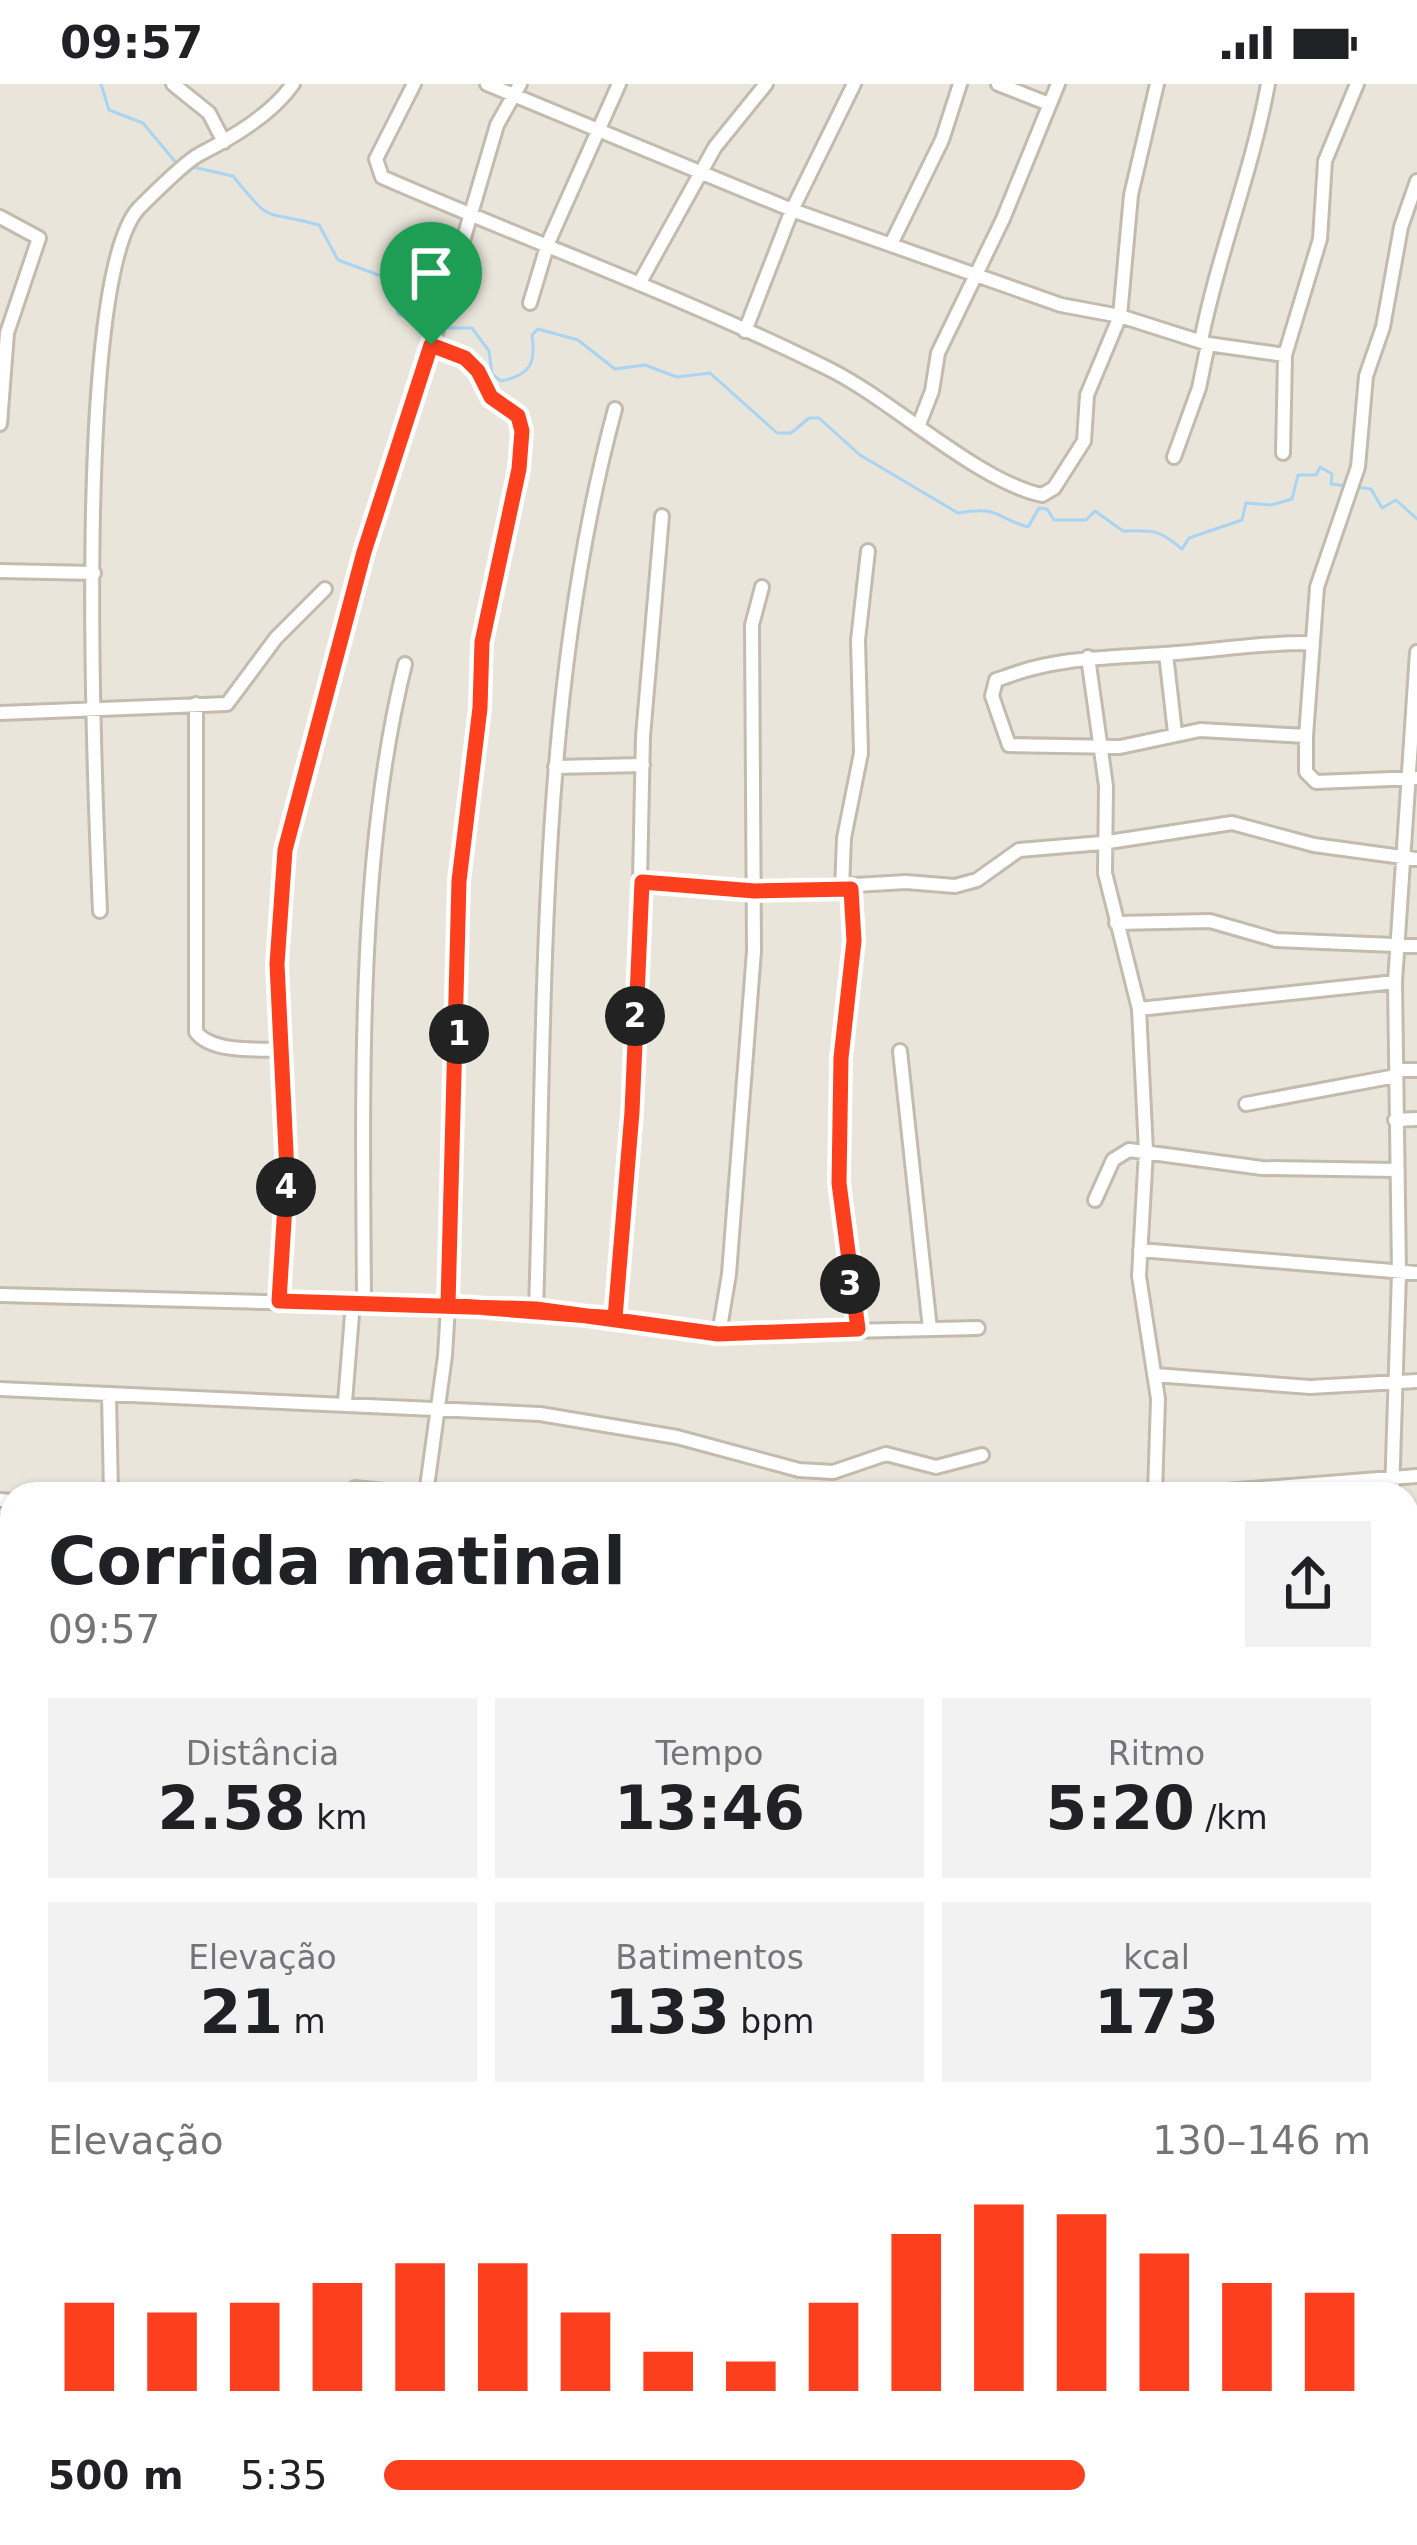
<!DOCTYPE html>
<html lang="pt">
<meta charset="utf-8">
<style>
body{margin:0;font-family:"DejaVu Sans",sans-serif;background:#f2f2f2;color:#202124;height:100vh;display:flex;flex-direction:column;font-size:45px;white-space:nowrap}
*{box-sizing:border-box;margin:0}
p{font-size:39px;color:#757577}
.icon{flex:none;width:66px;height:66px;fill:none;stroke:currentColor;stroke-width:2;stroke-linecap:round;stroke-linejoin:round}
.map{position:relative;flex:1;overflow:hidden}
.details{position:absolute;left:0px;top:1398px;width:1419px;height:1065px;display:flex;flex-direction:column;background:#fff;border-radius:36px 36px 0 0;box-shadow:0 3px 9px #0004}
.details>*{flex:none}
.pin{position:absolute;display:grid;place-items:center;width:102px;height:102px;color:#fff;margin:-123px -51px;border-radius:50% 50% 50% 0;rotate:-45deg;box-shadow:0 0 12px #0007}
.pin .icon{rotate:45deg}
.km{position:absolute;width:60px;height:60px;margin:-30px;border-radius:50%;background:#222;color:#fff;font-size:33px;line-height:60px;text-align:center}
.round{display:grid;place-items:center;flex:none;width:126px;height:126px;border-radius:0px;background:#f2f2f2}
.overview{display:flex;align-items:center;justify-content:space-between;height:204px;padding:0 48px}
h1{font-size:66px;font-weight:700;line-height:90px}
.stats{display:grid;grid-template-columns:repeat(3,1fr);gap:18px;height:204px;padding:12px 48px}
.stats div{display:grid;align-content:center;border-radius:0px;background:#f2f2f2;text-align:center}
.stats b{font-size:60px;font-weight:700}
.stats small{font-size:33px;font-weight:400}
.stats p{font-size:33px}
.chart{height:336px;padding:24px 48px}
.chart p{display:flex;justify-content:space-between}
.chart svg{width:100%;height:216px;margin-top:12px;stroke:#fc3f1d;stroke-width:6}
ul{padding:0 48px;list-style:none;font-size:39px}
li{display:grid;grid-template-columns:192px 144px 1fr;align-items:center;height:90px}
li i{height:30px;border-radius:15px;background:#fc3f1d}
.status{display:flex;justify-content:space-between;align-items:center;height:84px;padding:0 60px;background:#fff;direction:ltr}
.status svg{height:33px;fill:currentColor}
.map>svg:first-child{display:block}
</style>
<div class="status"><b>09:57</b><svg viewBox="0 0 49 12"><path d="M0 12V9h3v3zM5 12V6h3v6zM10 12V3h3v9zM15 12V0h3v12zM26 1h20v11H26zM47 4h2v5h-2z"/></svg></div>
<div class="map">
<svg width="1417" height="2461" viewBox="0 0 1417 2461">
<rect width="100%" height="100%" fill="#f6f3ec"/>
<!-- residential -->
<path fill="#eae5da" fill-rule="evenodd" d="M0 0H1417V2461H0ZM12 1410H1407V2451H12Z"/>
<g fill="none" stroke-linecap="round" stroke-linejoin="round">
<!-- stream -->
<path stroke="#a9d4f2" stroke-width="3" d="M101 0 109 26 143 39 177 80
M192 83 233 92C274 143 262 125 319 141L338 176 392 196 398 230 433 245
M442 244H472L489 267 492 290 501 297C531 291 536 279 532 251L538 245 578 256 615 285 645 281 677 293 710 289 777 349H791L809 334H819L860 371 958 429C1003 422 992 433 1028 443L1039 424 1047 425 1054 436H1086L1095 427 1123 447C1154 446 1158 445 1182 465L1189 454 1242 436 1246 419 1271 421 1292 415 1298 391H1316L1320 383 1332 390 1331 400 1347 402
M1356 403 1371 405 1382 424 1396 416 1417 435"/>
<!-- street casing -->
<g stroke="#c2bbae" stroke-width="18">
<path id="street" d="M173 0 209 29 224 58
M414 0 376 75 382 93C531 158 684 213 829 285 892 316 977 397 1042 411L1054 404 1084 357 1087 311 1120 232 1131 111 1157 0
M487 0 792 126 1061 221 1120 232 1208 260 1285 271
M998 0 1049 20
M0 133 39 154 7 249 0 340
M892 158 942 56 960 0
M639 200 715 63 766 0
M530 219 548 159 619 0
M745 247 792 126 854 0
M1201 257C1218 170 1252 88 1268 0
M918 343 932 307 938 269 1003 135 1058 0
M1283 369 1285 271 1320 155 1325 77 1357 0
M1174 373 1199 304 1208 260
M0 487 94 489
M1313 559C1262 558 1214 567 1163 570 1108 574 1057 573 1005 593L996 596 992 612 1009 661 1120 663 1200 646 1306 652V688L1316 698 1417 694
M1166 570 1175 649
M1088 573 1106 702 1105 789 1139 925 1146 1067 1139 1192 1158 1315 1155 1410
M196 620V948C212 969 257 965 282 966
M0 629 227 620 276 554 325 505
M1306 652 1317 503 1358 383 1366 292 1383 243 1401 143 1417 97
M555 683 643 681
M642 798 755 807 906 798 955 802 977 796 1019 766 1102 759 1232 739 1314 761 1417 775
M842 805 844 754 861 669 858 556 868 467
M851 805 855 857 841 974 839 1099 858 1245
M100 827C95 711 72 195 139 124 151 112 186 77 200 70 233 53 271 31 293 0
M1116 839 1210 837 1276 856 1417 862
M1139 925 1395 898
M900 967 930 1245
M1396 986H1417
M1246 1020 1396 992
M1395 1036 1417 1035
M1095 1116 1113 1076 1129 1066 1262 1084 1396 1086
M1140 1166 1417 1189
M0 1211 536 1225 719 1250 978 1244
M279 1217 287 1089 277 880 285 766 364 468 419 307 497 41 520 0
M364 1220C363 1017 356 775 405 580
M536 1225C546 924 536 617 615 325
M615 1234 638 894 643 652 662 432
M719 1250 729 1190 754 867 752 541 762 503
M1155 1291 1310 1303 1417 1297
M0 1305 540 1330 677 1353 799 1386 833 1388 886 1370 936 1383 982 1371
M109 1311 111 1410
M345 1318 353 1218
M355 1404 414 1410
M1094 1409 1105 1410
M426 1410 445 1272 453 1139 459 798 480 624 482 558 519 385 522 347 518 332 491 313 478 287 465 275 431 261
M1187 1410 1417 1392
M1392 1410 1399 1189 1395 898 1417 568
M0 1416 12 1417
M1407 1482H1417
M1407 1568H1417
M0 1573 12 1590
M1407 1650H1417
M0 1685H12
M1407 1738 1417 1737
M1407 1837H1417
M11 2000 12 2001
M5 2305 11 2130
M7 2401 12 2338
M352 2451 399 2461
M1087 2451 1169 2461
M1260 2451 1263 2461
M1308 2451 1309 2461
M1011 2461 1014 2451
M1344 2461 1345 2451"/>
</g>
<!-- street -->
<use href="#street" stroke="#fff" stroke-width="12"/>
</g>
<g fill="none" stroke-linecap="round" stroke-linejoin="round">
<!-- route casing -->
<g stroke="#fff" stroke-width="24">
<path id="route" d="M431 261 465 274 478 287 491 313 518 332 522 347 519 385 482 558 480 624 459 797 448 1221 615 1234 632 1028 642 798 755 807 851 805 854 857 841 974 839 1099 858 1245 718 1250 536 1225 279 1217 287 1089 277 880 285 766 364 468 431 261"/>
</g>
<!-- route -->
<use href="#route" stroke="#fc3f1d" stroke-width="15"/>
</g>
</svg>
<div class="pin" style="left:431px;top:261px;background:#1e9e55"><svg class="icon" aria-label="arrive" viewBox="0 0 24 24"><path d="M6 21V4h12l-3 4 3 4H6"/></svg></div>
<b class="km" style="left:459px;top:950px">1</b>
<b class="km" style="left:635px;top:932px">2</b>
<b class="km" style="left:850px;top:1200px">3</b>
<b class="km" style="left:286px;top:1103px">4</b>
<section class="details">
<div class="overview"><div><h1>Corrida matinal</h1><p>09:57</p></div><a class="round"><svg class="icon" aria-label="share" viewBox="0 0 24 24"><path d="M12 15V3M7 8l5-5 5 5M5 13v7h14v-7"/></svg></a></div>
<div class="stats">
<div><p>Distância</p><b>2.58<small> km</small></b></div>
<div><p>Tempo</p><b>13:46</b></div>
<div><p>Ritmo</p><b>5:20<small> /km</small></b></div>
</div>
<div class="stats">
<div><p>Elevação</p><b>21<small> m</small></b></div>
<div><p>Batimentos</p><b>133<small> bpm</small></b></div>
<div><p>kcal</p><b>173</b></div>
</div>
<div class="chart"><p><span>Elevação</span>130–146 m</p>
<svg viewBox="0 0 160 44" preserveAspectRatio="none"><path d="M5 44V26M15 44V28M25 44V26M35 44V22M45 44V18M55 44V18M65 44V28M75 44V36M85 44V38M95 44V26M105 44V12M115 44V6M125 44V8M135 44V16M145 44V22M155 44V24"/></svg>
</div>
<ul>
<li><b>500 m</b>5:35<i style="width:71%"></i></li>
</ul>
</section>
</div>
